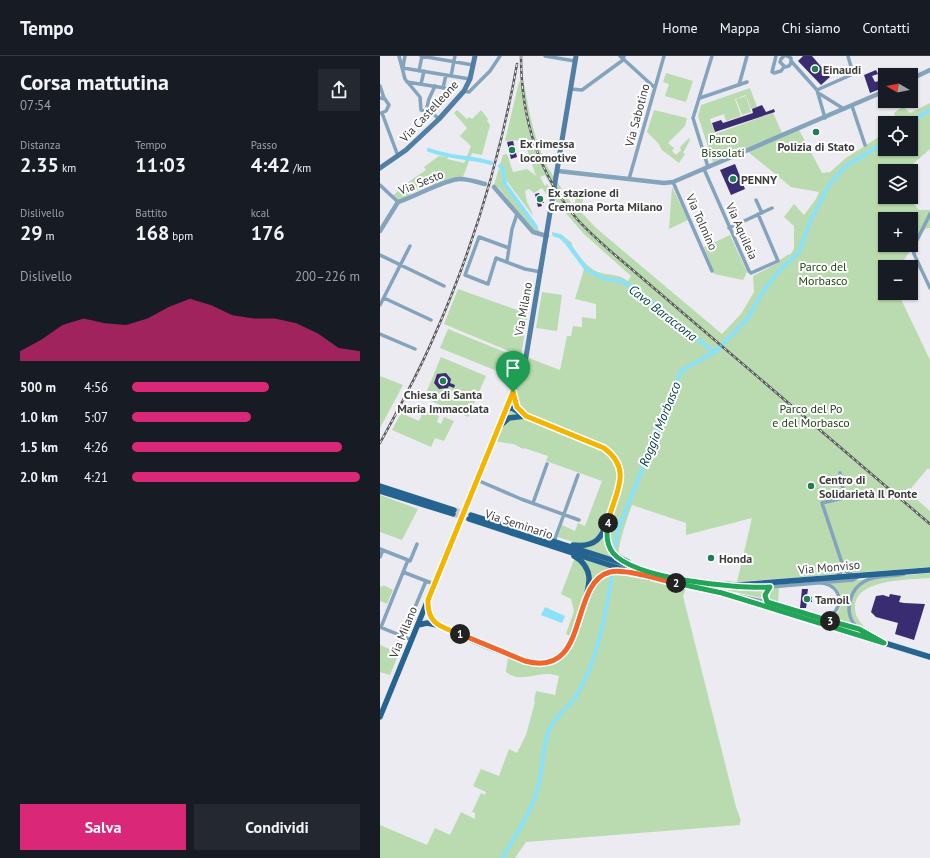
<!DOCTYPE html>
<html lang="it">
<meta charset="utf-8">
<style>
body{margin:0;font-family:"PT Sans",sans-serif;background:#242831;color:#f1f3f6;height:100vh;display:flex;flex-direction:column;font-size:15px;white-space:nowrap}
*{box-sizing:border-box;margin:0}
p{font-size:13px;color:#9ea1a6}
.icon{flex:none;width:22px;height:22px;fill:none;stroke:currentColor;stroke-width:2;stroke-linecap:round;stroke-linejoin:round}
.map{position:relative;flex:1;overflow:hidden}
.sheet{display:flex;flex-direction:column;background:#171b24;width:380px}
.sheet>*{flex:none}
.needle{width:26px;rotate:279deg}
.controls{position:absolute;left:498px;top:12px;display:grid;gap:8px}
.controls a{display:grid;place-items:center;width:40px;height:40px;border-radius:0px;background:#171b24;box-shadow:0 1px 3px #0004;font-size:20px}
.pin{position:absolute;display:grid;place-items:center;width:34px;height:34px;color:#fff;margin:-41px -17px;border-radius:50% 50% 50% 0;rotate:-45deg;box-shadow:0 0 4px #0007}
.pin .icon{rotate:45deg}
.km{position:absolute;width:20px;height:20px;margin:-10px;border-radius:50%;background:#222;color:#fff;font-size:11px;line-height:20px;text-align:center}
.round{display:grid;place-items:center;flex:none;width:42px;height:42px;border-radius:0px;background:#242831}
.head{display:flex;align-items:center;justify-content:space-between;height:68px;padding:0 20px}
h1{font-size:22px;font-weight:600;line-height:30px}
.figures{display:grid;grid-template-columns:repeat(3,1fr);gap:6px;height:68px;padding:4px 20px}
.figures div{display:grid;align-content:center}
.figures b{font-size:20px;font-weight:600}
.figures small{font-size:11px;font-weight:400}
.figures p{font-size:11px}
.chart{height:112px;padding:8px 20px}
.chart p{display:flex;justify-content:space-between}
.chart svg{width:100%;height:72px;margin-top:4px;fill:#db2777;opacity:.7}
.cta{display:flex;gap:8px;margin-top:auto;padding:8px 20px}
.cta a{flex:1;height:46px;border-radius:0px;background:#db2777;color:#fff;font-size:16px;font-weight:600;line-height:46px;text-align:center}
.cta a+a{background:#242831;color:#f1f3f6}
ul{padding:0 20px;list-style:none;font-size:13px}
li{display:grid;grid-template-columns:64px 48px 1fr;align-items:center;height:30px}
li i{height:10px;border-radius:5px;background:#db2777}
header{display:flex;align-items:center;gap:24px;box-sizing:border-box;height:56px;padding:0 20px;background:#171b24;border-bottom:1px solid #363941}
header strong{font-size:19px}
nav{display:flex;gap:22px;margin-inline-start:auto;font-size:14px}
main{display:flex;flex:1;min-height:0}
.map>svg:first-child{display:block}
</style>
<header>
<strong>Tempo</strong>
<nav><a>Home</a><a>Mappa</a><a>Chi siamo</a><a>Contatti</a></nav>
</header>
<main>
<section class="sheet">
<div class="head"><div><h1>Corsa mattutina</h1><p>07:54</p></div><a class="round"><svg class="icon" aria-label="share" viewBox="0 0 24 24"><path d="M12 15V3M7 8l5-5 5 5M5 13v7h14v-7"/></svg></a></div>
<div class="figures">
<div><p>Distanza</p><b>2.35<small> km</small></b></div>
<div><p>Tempo</p><b>11:03</b></div>
<div><p>Passo</p><b>4:42<small> /km</small></b></div>
</div>
<div class="figures">
<div><p>Dislivello</p><b>29<small> m</small></b></div>
<div><p>Battito</p><b>168<small> bpm</small></b></div>
<div><p>kcal</p><b>176</b></div>
</div>
<div class="chart"><p><span>Dislivello</span>200–226 m</p>
<svg viewBox="0 0 160 44" preserveAspectRatio="none"><path d="M0 44V38L10 31L20 22L30 18L40 21L50 22L60 18L70 11L80 6L90 10L100 16L110 18L120 18L130 21L140 27L150 36L160 38V44z"/></svg>
</div>
<ul>
<li><b>500 m</b>4:56<i style="width:60%"></i></li>
<li><b>1.0 km</b>5:07<i style="width:52%"></i></li>
<li><b>1.5 km</b>4:26<i style="width:92%"></i></li>
<li><b>2.0 km</b>4:21<i style="width:100%"></i></li>
</ul>
<div class="cta"><a>Salva</a><a>Condividi</a></div>
</section>
<div class="map">
<svg width="550" height="802" viewBox="0 0 550 802">
<rect width="100%" height="100%" fill="#ecebf1"/>
<!-- green -->
<path fill="#b9dbaf" fill-rule="evenodd" d="M286 17 313 25 306 46 285 40 289 28 283 26Z
M139 26 144 27C149 56 154 83 167 110 175 124 185 137 194 151L197 137 203 140 202 157 216 172 342 278 361 258 374 236 373 220 398 207 400 204 409 198 410 199 414 193V170L404 161 414 148 424 159 436 143 439 136 411 131 367 95 419 74 442 117 450 116 466 102 505 77V93H531V67H513L512 65 516 62 514 57 523 50 530 57 550 47V93L525 115H505V141H528L539 154H550V172L545 173 519 211H505V237H518L550 304V414L548 412 528 436 550 455V511L357 526 372 462 306 479V467L252 449C244 471 237 491 237 514L273 526 306 532 303 540 356 751 361 765 360 766V769L146 786 135 802H0V769L47 789 55 772 70 779 81 756 95 763V757L92 756 101 737 105 739 106 736 93 730 101 713 119 720 129 693 137 697 146 679 155 646 154 645 156 635 175 639 179 620C176 619 172 618 169 618 154 617 140 627 126 616L128 602C148 609 172 616 188 596 191 593 192 587 194 582L186 578 194 555 191 543 181 538 200 488 178 481 182 469 195 475 198 467 205 470 222 425 166 405 168 400 144 392 143 393 134 388 113 385 146 301 180 314 187 280H191L193 270 202 271V261L216 263V248L195 243 204 213 202 208 180 181 172 179V176L182 179 192 187V189C197 198 207 212 218 216 229 220 237 217 248 225L251 220 204 178 183 154 173 141 172 131 165 119 160 121 165 130 167 128 170 132 169 139H167L162 132 154 137 149 133 145 135 147 146 151 154 153 160 126 124 125 113 120 108 123 99 127 98 133 116 147 113 156 120 144 84 125 85ZM505 163H531V189H505Z
M370 32 377 51 371 53 366 39 355 43 361 60 346 65 344 58 330 63 335 78 393 57 402 77 333 106 318 60 321 49Z
M366 40 371 56 362 59 356 43Z
M77 54 87 63 89 61 92 63 101 54 108 63 107 65 110 69 102 99 92 97 83 121 55 130 51 128 31 137 29 141 18 144 13 140C23 129 34 122 46 114L44 111 59 100 68 101 67 103 84 107 85 105 91 90 80 80 87 72 74 57Z
M274 54 307 62 305 70 288 87 294 92 292 95 296 99 301 94 300 91 309 82 310 84 303 97 305 98 299 107 282 94 278 87 267 76Z
M119 112 122 115 124 129 159 174 160 178 153 175 119 132 114 129Z
M292 131 308 164 289 173Z
M350 179 367 216 363 224 334 218 324 191Z
M78 233 148 258 141 300 64 268Z
M162 236 182 239 177 275 156 272Z
M68 273 139 302 132 318 118 313 117 315 60 292Z
M61 301 106 320 88 361 44 342Z
M0 320 23 329 0 372Z
M44 354 59 360 57 366 61 368 64 361 74 365 64 385 55 382 51 391 12 374 21 357 39 365Z
M0 439 38 453 22 484 0 476Z
M550 517V522C530 524 473 522 475 553 475 563 484 568 487 577L449 564C465 556 466 534 449 527Z
M3 529 13 534 7 548 0 545V530L2 531Z
M325 529 369 534 383 533 384 534 381 542Z
M392 532H399L398 548 387 543 386 538Z
M0 589 19 597 10 619 0 616Z"/>
<!-- water -->
<path fill="#8ae1fa" d="M165 551 185 560 182 567 161 559Z"/>
<g fill="none" stroke-linecap="round" stroke-linejoin="round">
<!-- canal -->
<path stroke="#8ae1fa" stroke-width="4" d="M529 67 550 54
M49 94C69 102 91 101 111 107
M120 110 123 113 125 128 156 171
M175 179 180 180 187 187 207 214 226 223 242 225 265 241 334 296
M234 493 238 474 301 315 336 295 368 262 384 234 399 215 419 196 431 163 449 129 466 110 494 93 505 85
M122 802C135 780 150 759 157 735 163 716 162 687 171 670 178 657 192 649 198 637 218 602 225 560 232 520"/>
</g>
<!-- building -->
<path fill="#3a2c71" d="M423 0H432L450 21 441 29 418 5Z
M496 14 498 18 492 20 495 26 502 24 505 31 490 37 484 19Z
M382 49 386 56 394 53 395 56 335 76 332 67 341 64 343 67 373 57 372 53Z
M133 85 137 101 131 103 127 86Z
M355 108 365 133 351 139 340 114Z
M159 137 160 139H162L164 147H161L162 150 158 151 155 138Z
M66 317 71 323 70 327 75 329 74 332 69 330 68 332 59 333 54 327 57 318Z
M422 533H428L427 540 432 541V546H427L426 552H420Z
M510 538 521 540 519 546 524 547 545 548 534 584 515 578 518 567 496 561 491 556 496 540 503 539 509 541Z"/>
<g fill="none" stroke-linecap="round" stroke-linejoin="round">
<!-- primary-tunnel -->
<path stroke="#c9c8cd" stroke-width="5.5" stroke-dasharray="5.5 3" stroke-linecap="butt" d="M74 454 91 459
M73 458 89 463"/>
<!-- minor -->
<path stroke="#84a3bc" stroke-width="3.5" d="M19 0 25 23 40 41 41 54 46 55 49 43 55 30
M41 0 93 9
M165 0 195 5
M240 0 274 31
M396 0 392 16 394 17 401 15 404 11
M404 0 401 3 400 6 405 11 409 10 411 7V2L407 0
M411 5 437 34 445 62
M23 11 25 0
M23 12 90 23
M39 15 42 0
M71 20 75 0
M27 26 71 33
M41 28 44 15
M359 29 367 0
M0 30 4 42
M63 32 66 19
M191 33 202 34 243 4 244 0
M437 34 473 18 468 0
M84 35 89 36 110 15 120 0
M440 38 464 53
M0 42 5 43 9 49 6 55 1 57
M320 42 367 26
M472 50 485 89
M46 55 51 56 59 63
M2 57 18 100
M328 111 313 62 332 0
M324 113 369 215 371 217 398 205 378 158
M249 123 284 0
M293 126 332 215
M0 129 18 146
M376 144 382 157
M550 158 533 192 534 198 550 232
M349 172 392 152
M129 192 99 181 85 219 108 228 116 202 145 213 161 216
M0 199 64 230
M127 205 132 173 137 158
M4 242 51 264
M0 249 30 190
M0 278 35 293
M460 417 464 438 463 442 442 447 463 510 467 516 473 519
M97 424 141 443 199 464
M153 447 167 408
M175 483 198 419
M0 493 28 504
M0 501 3 494
M23 516 54 528
M456 521 461 516 463 510
M442 527C464 530 465 556 444 563L387 546C384 541 384 535 390 531L473 524 478 521
M363 530 372 532 389 531
M359 540 387 546
M446 563 478 573
M0 571 32 584
M1 571 28 504 30 505 37 488
M23 580 46 525
M491 581C484 577 478 574 474 568 464 554 470 533 485 525 496 518 512 521 524 518"/>
<!-- tertiary -->
<path stroke="#84a3bc" stroke-width="4.5" d="M531 23 550 14
M178 115 284 127 293 126 505 35
M114 131 153 176 167 180
M0 175 18 146C34 141 66 123 80 123 89 123 97 126 105 128"/>
<!-- secondary -->
<path stroke="#507ea4" stroke-width="5" d="M0 112 26 94 59 63 84 35 90 23 95 0
M126 353 146 301 196 0"/>
<!-- primary -->
<path stroke="#256491" stroke-width="5.5" d="M133 336 135 348 140 356
M126 353 132 352 146 360 224 392C247 410 240 430 232 454 229 463 225 477 217 484 210 490 201 490 193 489
M121 369 129 362 145 360
M0 430 74 454
M0 435 73 458
M91 459 276 518 327 527 358 529 550 514
M89 463 266 521 343 537 550 601
M228 469C225 490 230 497 248 506
M209 538C217 521 225 513 245 516
M48 546 50 557 57 569
M38 569 47 567 57 569C78 578 148 611 166 607 173 605 180 601 184 596 193 586 210 534 209 521 208 512 202 504 194 500
M0 661 126 353"/>
<!-- rail casing -->
<g stroke="#5a595d" stroke-width="2.5">
<path id="rail" d="M141 0C141 60 157 116 197 163 214 182 235 199 255 216L550 468
M0 387C18 354 37 320 52 285 92 196 120 103 137 8"/>
</g>
<!-- rail -->
<use href="#rail" stroke="#fff" stroke-width="1" stroke-dasharray="3" stroke-linecap="butt"/>
</g>
<g fill="none" stroke-linecap="round" stroke-linejoin="round">
<!-- split-1 casing -->
<g stroke="#fff" stroke-width="8">
<path id="split-1" d="M80 578C61 571 47 568 48 544L133 336"/>
</g>
<!-- split-2 casing -->
<g stroke="#fff" stroke-width="8">
<path id="split-2" d="M80 578 145 605C211 623 188 527 230 516 244 512 280 524 296 527"/>
</g>
<!-- split-3 casing -->
<g stroke="#fff" stroke-width="8">
<path id="split-3" d="M296 527 342 537 504 587 479 573 450 565"/>
</g>
<!-- split-4 casing -->
<g stroke="#fff" stroke-width="8">
<path id="split-4" d="M228 467C226 478 226 488 233 497 255 523 356 533 390 531L385 539 387 546 450 565"/>
</g>
<!-- split-5 casing -->
<g stroke="#fff" stroke-width="8">
<path id="split-5" d="M133 336 137 351 146 360 224 392C255 415 233 439 228 467"/>
</g>
<!-- split-1 -->
<use href="#split-1" stroke="#f5b400" stroke-width="5"/>
<!-- split-2 -->
<use href="#split-2" stroke="#f0652b" stroke-width="5"/>
<!-- split-3 -->
<use href="#split-3" stroke="#22a559" stroke-width="5"/>
<!-- split-4 -->
<use href="#split-4" stroke="#22a559" stroke-width="5"/>
<!-- split-5 -->
<use href="#split-5" stroke="#f5b400" stroke-width="5"/>
</g>
<!-- markers -->
<g fill="#217e54" stroke="#fff" stroke-width="1.5">
<circle cx="435" cy="13" r="4"/>
<circle cx="436" cy="76" r="4"/>
<circle cx="132" cy="94" r="4"/>
<circle cx="353" cy="123" r="4"/>
<circle cx="160" cy="143" r="4"/>
<circle cx="63" cy="325" r="4"/>
<circle cx="431" cy="430" r="4"/>
<circle cx="331" cy="502" r="4"/>
<circle cx="427" cy="543" r="4"/>
</g>
<g text-anchor="middle" dominant-baseline="central" stroke-width="4" stroke-linejoin="round" paint-order="stroke">
<!-- poi labels -->
<g font-size="12" font-weight="bold" fill="#3d3c3f" stroke="#fff" text-anchor="start">
<text x="443" y="13">Einaudi</text>
<text x="140" y="87">Ex rimessa<tspan x="140" dy="14">locomotive</tspan></text>
<text x="436" y="90" text-anchor="middle">Polizia di Stato</text>
<text x="361" y="123">PENNY</text>
<text x="168" y="136">Ex stazione di<tspan x="168" dy="14">Cremona Porta Milano</tspan></text>
<text x="63" y="338" text-anchor="middle">Chiesa di Santa<tspan x="63" dy="14">Maria Immacolata</tspan></text>
<text x="439" y="423">Centro di<tspan x="439" dy="14">Solidarietà Il Ponte</tspan></text>
<text x="339" y="502">Honda</text>
<text x="435" y="543">Tamoil</text>
</g>
<!-- street labels -->
<g font-size="12" fill="#3d3c3f" stroke="#fff">
<text transform="translate(49 55) rotate(-47)">Via Castelleone</text>
<text transform="translate(257 59) rotate(-75)">Via Sabotino</text>
<text transform="translate(41 126) rotate(-22)">Via Sesto</text>
<text transform="translate(322 166) rotate(66)">Via Tolmino</text>
<text transform="translate(362 175) rotate(66)">Via Aquileia</text>
<text transform="translate(143 253) rotate(-80)">Via Milano</text>
<text transform="translate(139 468) rotate(18)">Via Seminario</text>
<text transform="translate(449 511) rotate(-5)">Via Monviso</text>
<text transform="translate(23 576) rotate(-68)">Via Milano</text>
</g>
<!-- park labels -->
<g font-size="12" fill="#224516" stroke="#fff">
<text x="343" y="82">Parco<tspan x="343" dy="14">Bissolati</tspan></text>
<text x="443" y="210">Parco del<tspan x="443" dy="14">Morbasco</tspan></text>
<text x="431" y="352">Parco del Po<tspan x="431" dy="14">e del Morbasco</tspan></text>
</g>
<!-- water labels -->
<g font-size="13" font-style="italic" fill="#003845" stroke="#fff">
<text transform="translate(283 257) rotate(38)">Cavo Baraccona</text>
<text transform="translate(280 368) rotate(-68)">Roggia Morbasco</text>
</g>
</g>
</svg>
<div class="controls">
<a><svg class="needle" viewBox="-14 -14 28 28"><path d="M0-13l5 13h-10z" fill="#e53935"/><path d="M0 13l5-13h-10z" fill="#9ea1a6"/></svg></a>
<a><svg class="icon" aria-label="locate" viewBox="0 0 24 24"><circle cx="12" cy="12" r="6"/><path d="M12 2v4M12 18v4M2 12h4M18 12h4"/></svg></a>
<a><svg class="icon" aria-label="layers" viewBox="0 0 24 24"><path d="M12 4l9 5-9 5-9-5zM3 14l9 5 9-5"/></svg></a>
<a>+</a>
<a>−</a>
</div>
<div class="pin" style="left:133px;top:336px;background:#1e9e55"><svg class="icon" aria-label="arrive" viewBox="0 0 24 24"><path d="M6 21V4h12l-3 4 3 4H6"/></svg></div>
<b class="km" style="left:80px;top:578px">1</b>
<b class="km" style="left:296px;top:527px">2</b>
<b class="km" style="left:450px;top:565px">3</b>
<b class="km" style="left:228px;top:467px">4</b>
</div>
</main>
